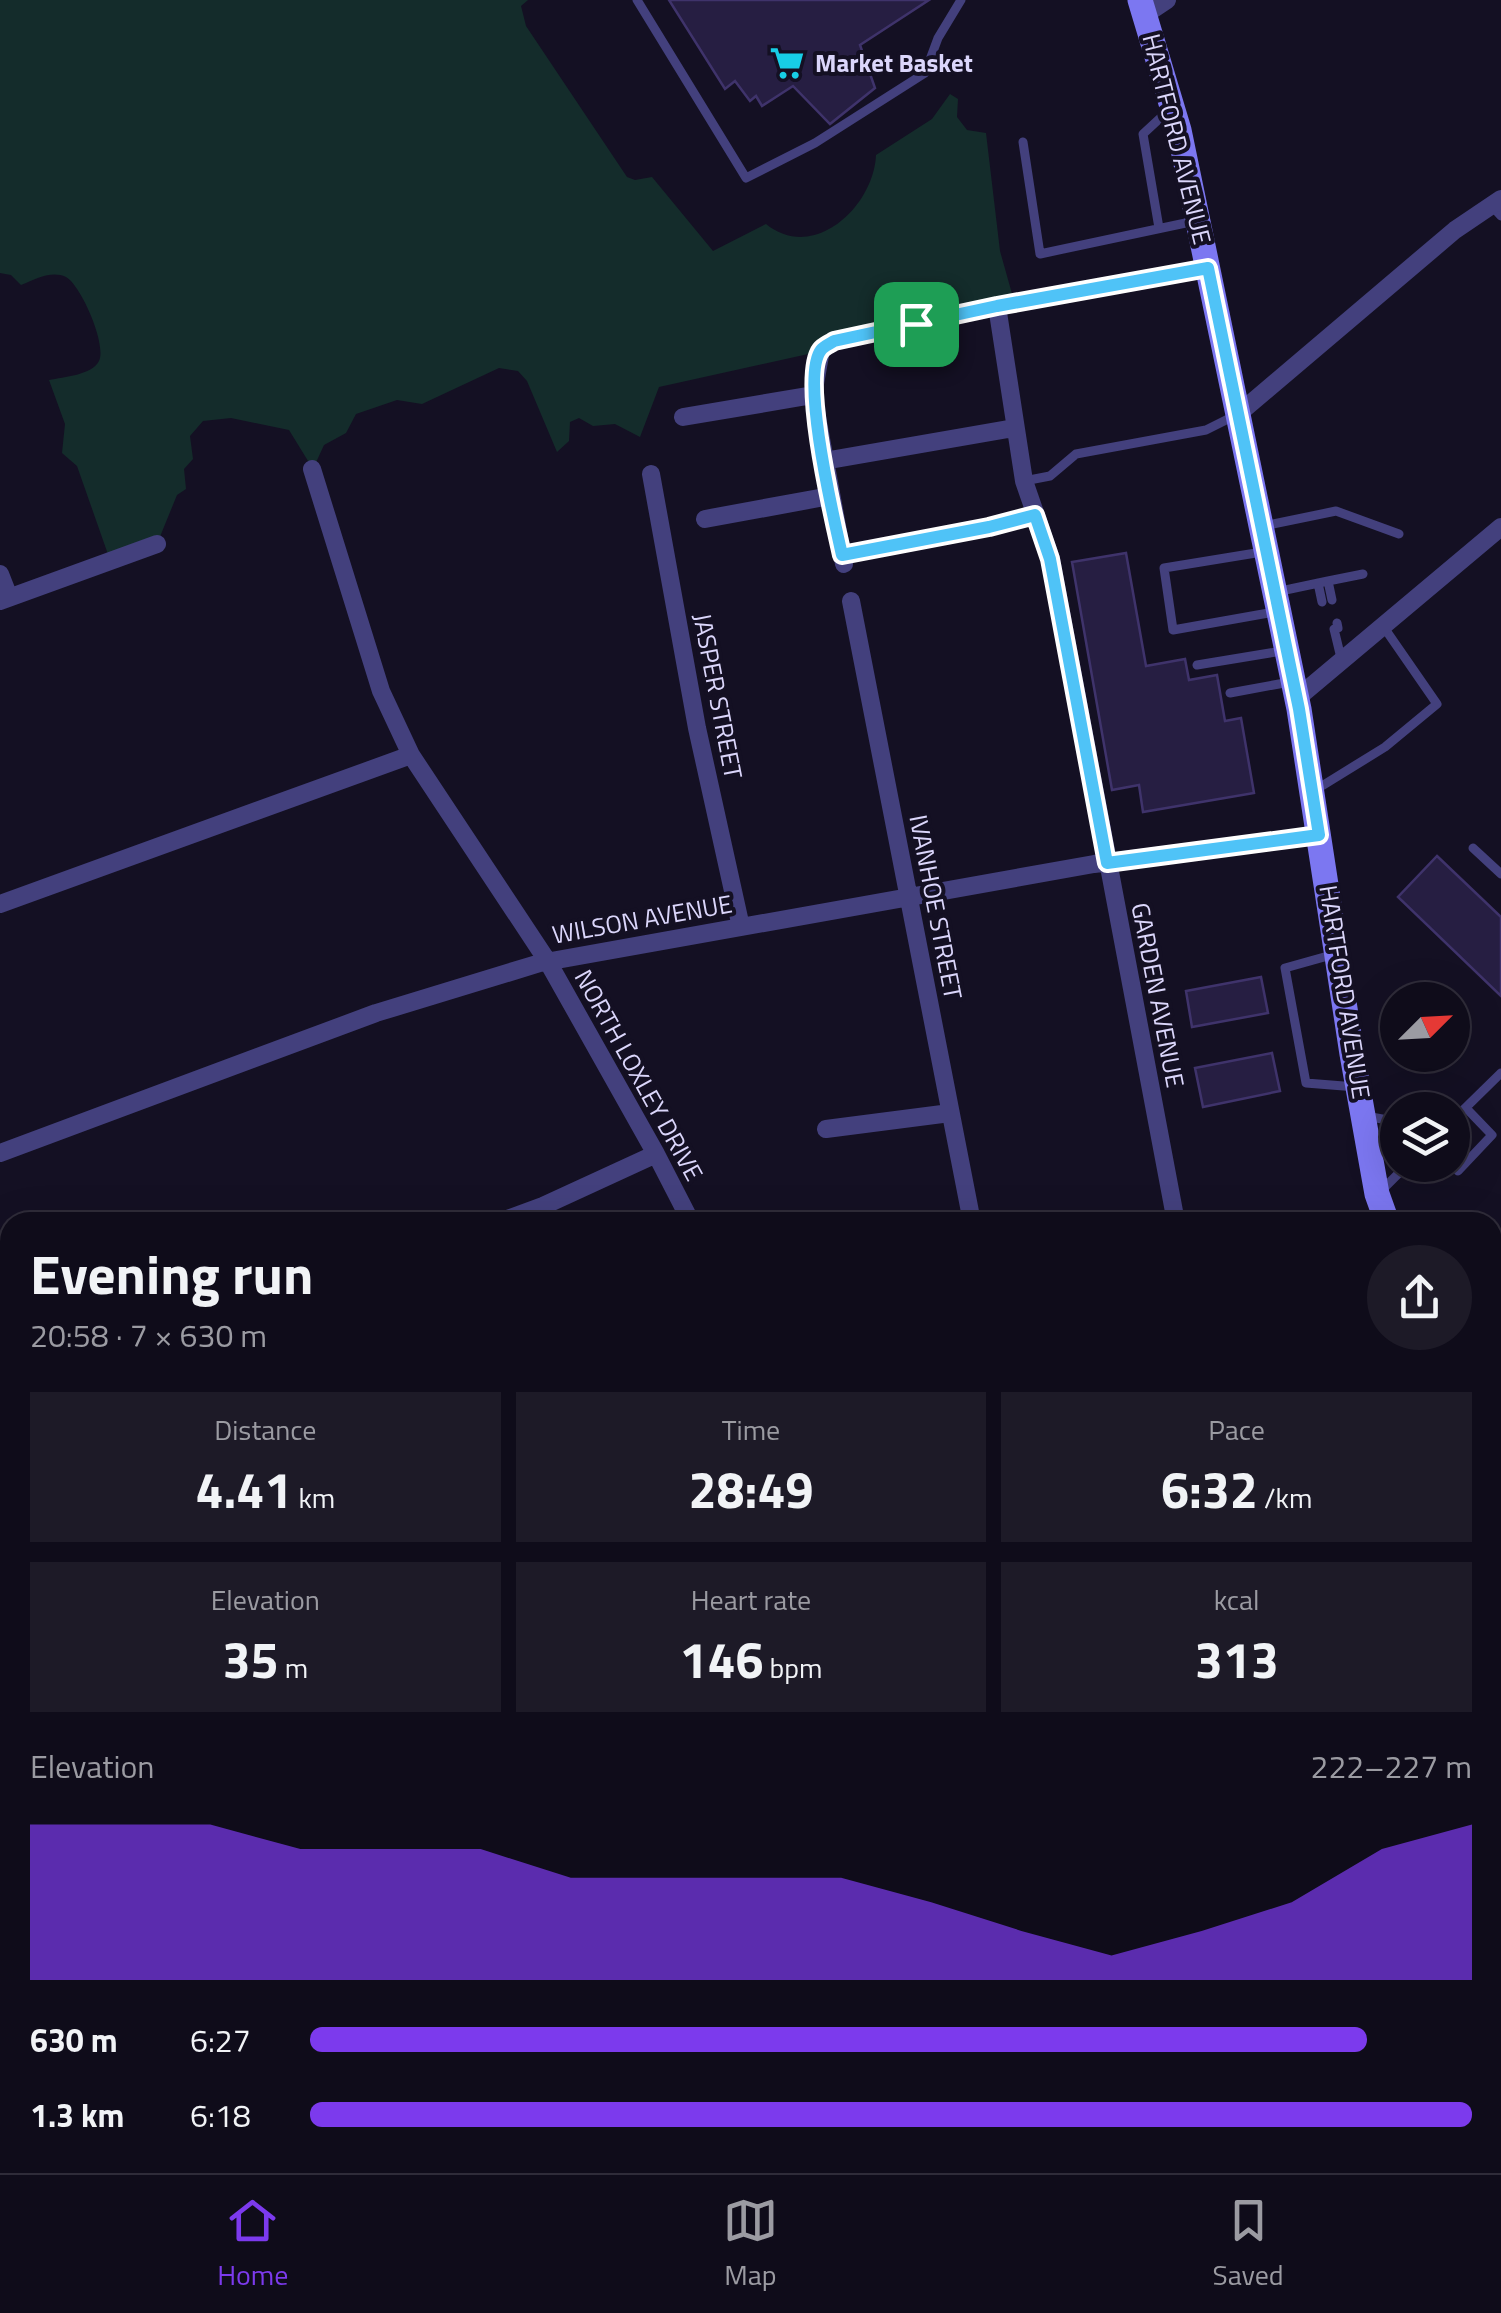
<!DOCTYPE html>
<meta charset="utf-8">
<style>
body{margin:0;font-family:"Titillium Web",sans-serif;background:#1d1a27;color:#f1f3f6;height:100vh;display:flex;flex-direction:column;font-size:38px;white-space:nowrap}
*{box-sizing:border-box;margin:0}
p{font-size:32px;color:#9b9ba2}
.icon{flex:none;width:55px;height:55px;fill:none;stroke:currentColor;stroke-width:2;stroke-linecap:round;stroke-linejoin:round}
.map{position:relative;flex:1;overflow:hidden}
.sheet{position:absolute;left:0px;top:1212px;width:1502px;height:962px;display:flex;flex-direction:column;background:#0f0c1a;border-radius:30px 30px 0 0;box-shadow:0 10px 40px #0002,0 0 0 2px #2f2c39}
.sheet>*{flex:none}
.needle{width:65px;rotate:66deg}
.controls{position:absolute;left:1380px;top:982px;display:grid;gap:20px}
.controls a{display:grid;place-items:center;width:90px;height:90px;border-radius:50%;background:#0f0c1a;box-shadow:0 10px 40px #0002,0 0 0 2px #2f2c39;font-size:50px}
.pin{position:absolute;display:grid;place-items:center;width:85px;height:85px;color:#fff;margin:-42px;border-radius:20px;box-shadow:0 5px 15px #0006}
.round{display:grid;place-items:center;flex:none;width:105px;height:105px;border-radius:52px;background:#1d1a27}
.headline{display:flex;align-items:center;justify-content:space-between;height:170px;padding:0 30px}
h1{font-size:55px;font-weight:700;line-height:75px}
.metrics{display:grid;grid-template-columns:repeat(3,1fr);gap:15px;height:170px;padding:10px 30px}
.metrics div{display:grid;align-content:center;border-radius:0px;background:#1d1a27;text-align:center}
.metrics b{font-size:50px;font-weight:700}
.metrics small{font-size:28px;font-weight:400}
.metrics p{font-size:28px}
.chart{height:280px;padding:20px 30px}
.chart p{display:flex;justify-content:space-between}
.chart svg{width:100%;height:180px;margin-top:10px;fill:#7c3aed;opacity:.7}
ul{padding:0 30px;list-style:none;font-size:32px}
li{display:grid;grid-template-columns:160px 120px 1fr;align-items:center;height:75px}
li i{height:25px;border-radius:12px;background:#7c3aed}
.menu{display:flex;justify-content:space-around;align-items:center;height:140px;border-top:2px solid #2f2c39;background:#0f0c1a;font-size:28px;color:#9b9ba2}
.menu a{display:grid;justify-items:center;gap:5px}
.menu .on{color:#7c3aed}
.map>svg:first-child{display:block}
</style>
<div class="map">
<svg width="1501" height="2173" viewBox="0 0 1501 2173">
<rect width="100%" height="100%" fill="#141023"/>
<!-- green -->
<path fill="#142c2b" d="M0 0H528L521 6 526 26 627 177 635 180 652 177 713 251 766 224C814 263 874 206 876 155L932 119 950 94 958 99 957 117 967 130 986 133 1000 251 1016 308 659 387 640 437 615 424 593 426 579 418 570 422 569 441 557 452 527 381 518 371 499 368 422 404 397 400 356 414 346 433 324 445 313 469 289 430 231 418 203 421 190 436 193 459 184 469 186 489 177 495 157 544 110 560 77 466 62 453 65 424 49 380C64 377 92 375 99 361 107 345 81 285 66 277 51 270 34 280 21 285L11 275 0 273Z
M0 2060 10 2070V2160L0 2156Z
M16 2165H86L88 2173H25Z
M802 2165H1114L1100 2173H768Z"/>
<!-- building -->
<path fill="#261e42" stroke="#3f336b" stroke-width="2.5" d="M669 0H929L860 45 875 88 830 124 793 86 762 106 756 96 750 101 735 81 725 89Z
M1126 553 1146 666 1185 659 1189 680 1217 675 1225 721 1241 718 1254 793 1143 812 1139 785 1112 790 1072 562Z
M1437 856 1501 917V996L1398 897Z
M1261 977 1268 1013 1192 1027 1186 991Z
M1272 1053 1280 1091 1203 1107 1195 1068Z"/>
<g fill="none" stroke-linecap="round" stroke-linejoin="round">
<!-- lane -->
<path stroke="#43407d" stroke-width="9" d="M637 0 746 178 815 143 925 73 938 38 961 0
M1023 142 1040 254 1195 221
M1491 205 1501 216
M1159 228 1143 134 1170 109
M1024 481 1050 476 1076 454 1206 430 1234 416
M1263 526 1336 511 1399 534
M1262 552 1164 568 1173 630 1274 612
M842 555 989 527 1035 515
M1328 581 1363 574
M1318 583 1322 602
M1276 592 1328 581 1332 600
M1337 623 1338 628 1334 629 1341 658
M1197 665 1282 651
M1230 693 1290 682
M1317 789 1385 747 1437 704 1383 626
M1473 848 1501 874
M1335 954 1285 968 1306 1083 1356 1087
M1366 1116 1398 1122
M1452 1121 1501 1073
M1458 1171 1492 1135 1466 1108
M1379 1193 1407 1165
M1492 1285 1501 1283
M1492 1377 1501 1376"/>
<!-- street -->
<path stroke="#43407d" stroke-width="18" d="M1146 14 1167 0
M997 306 1024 481 1051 559 1176 1222
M813 395 844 564
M1237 415 1455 230 1501 199
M683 417 813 395 821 350 834 341 997 306 1208 268
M824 461 1014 428
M312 469 381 691 411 755 548 962 656 1154 691 1222
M651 474 697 728 741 927
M705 519 830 496
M0 574 9 597
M0 601 157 544
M851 601 972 1222
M1296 699 1501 527
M0 904 411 755
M826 1129 950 1113
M0 1153 376 1013 540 963 1094 864 1319 835
M499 1222 543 1206 656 1154
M0 1407 10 1404
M0 1523 10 1553
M0 1656 10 1652
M0 1912 10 1907
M1492 1921 1501 1926
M0 2063 10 2072
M1161 2173 1170 2165"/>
<!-- secondary -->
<path stroke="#7c77f1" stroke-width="25" d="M1140 0 1179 130 1299 709 1352 1054 1377 1194 1387 1222
M1492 1677 1501 1717"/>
</g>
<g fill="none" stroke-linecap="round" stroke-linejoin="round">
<!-- route casing -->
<g stroke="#fff" stroke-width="20">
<path id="route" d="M1208 268 1299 709 1319 835 1107 863 1050 559 1035 515 989 527 842 555C834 519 800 377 821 350 824 346 830 344 834 341L997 306Z"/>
</g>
<!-- route -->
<use href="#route" stroke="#4fc3f7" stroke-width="12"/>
</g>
<!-- icons -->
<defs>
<g id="supermarket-bare" transform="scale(2.7)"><path d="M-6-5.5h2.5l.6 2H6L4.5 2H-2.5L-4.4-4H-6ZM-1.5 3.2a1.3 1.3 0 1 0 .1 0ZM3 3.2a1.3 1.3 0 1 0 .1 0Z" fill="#17cee6" stroke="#141023" stroke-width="2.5" paint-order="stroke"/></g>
</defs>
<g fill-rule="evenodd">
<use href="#supermarket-bare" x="787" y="63"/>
</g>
<g text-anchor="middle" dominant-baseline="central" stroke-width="8" stroke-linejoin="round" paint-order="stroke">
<!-- poi labels -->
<g font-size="25" font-weight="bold" fill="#dbd6fb" stroke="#141023" text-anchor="start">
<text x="815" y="63">Market Basket</text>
</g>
<!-- street labels -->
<g font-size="25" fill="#dbd6fb" stroke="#141023">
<text transform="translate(1177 139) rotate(76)">HARTFORD AVENUE</text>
<text transform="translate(718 696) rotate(79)">JASPER STREET</text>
<text transform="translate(936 907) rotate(79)">IVANHOE STREET</text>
<text transform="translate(642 919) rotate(-10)">WILSON AVENUE</text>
<text transform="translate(1345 992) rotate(81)">HARTFORD AVENUE</text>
<text transform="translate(1158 995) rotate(79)">GARDEN AVENUE</text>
<text transform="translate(639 1075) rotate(61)">NORTH LOXLEY DRIVE</text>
</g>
</g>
</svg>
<div class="controls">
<a><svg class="needle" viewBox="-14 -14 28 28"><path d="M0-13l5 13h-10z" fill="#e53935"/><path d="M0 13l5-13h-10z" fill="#9b9ba2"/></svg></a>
<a><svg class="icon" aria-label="layers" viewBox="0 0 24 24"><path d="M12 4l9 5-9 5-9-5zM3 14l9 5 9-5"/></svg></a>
</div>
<div class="pin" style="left:916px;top:324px;background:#1e9e55"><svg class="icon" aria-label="arrive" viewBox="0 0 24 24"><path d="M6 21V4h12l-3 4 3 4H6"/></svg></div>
<section class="sheet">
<div class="headline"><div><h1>Evening run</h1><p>20:58 · 7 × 630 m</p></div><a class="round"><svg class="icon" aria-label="share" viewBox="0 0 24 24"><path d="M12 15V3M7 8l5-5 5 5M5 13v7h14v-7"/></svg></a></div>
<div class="metrics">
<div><p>Distance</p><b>4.41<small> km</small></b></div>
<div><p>Time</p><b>28:49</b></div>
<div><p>Pace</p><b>6:32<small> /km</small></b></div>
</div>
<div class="metrics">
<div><p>Elevation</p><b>35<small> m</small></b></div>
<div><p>Heart rate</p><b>146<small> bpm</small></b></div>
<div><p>kcal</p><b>313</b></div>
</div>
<div class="chart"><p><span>Elevation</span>222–227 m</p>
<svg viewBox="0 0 160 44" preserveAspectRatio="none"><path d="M0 44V6L10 6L20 6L30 12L40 12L50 12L60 19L70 19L80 19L90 19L100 25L110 32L120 38L130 32L140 25L150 12L160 6V44z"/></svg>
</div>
<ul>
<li><b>630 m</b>6:27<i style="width:91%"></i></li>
<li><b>1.3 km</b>6:18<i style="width:100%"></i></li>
</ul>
</section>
</div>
<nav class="menu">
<a class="on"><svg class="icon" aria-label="home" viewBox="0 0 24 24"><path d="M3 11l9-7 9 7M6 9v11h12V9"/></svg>Home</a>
<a><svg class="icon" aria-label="map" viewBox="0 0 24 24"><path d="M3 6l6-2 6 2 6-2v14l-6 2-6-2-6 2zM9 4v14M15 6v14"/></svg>Map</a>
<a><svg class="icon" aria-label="saved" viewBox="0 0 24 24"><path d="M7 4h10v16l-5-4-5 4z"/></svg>Saved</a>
</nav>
